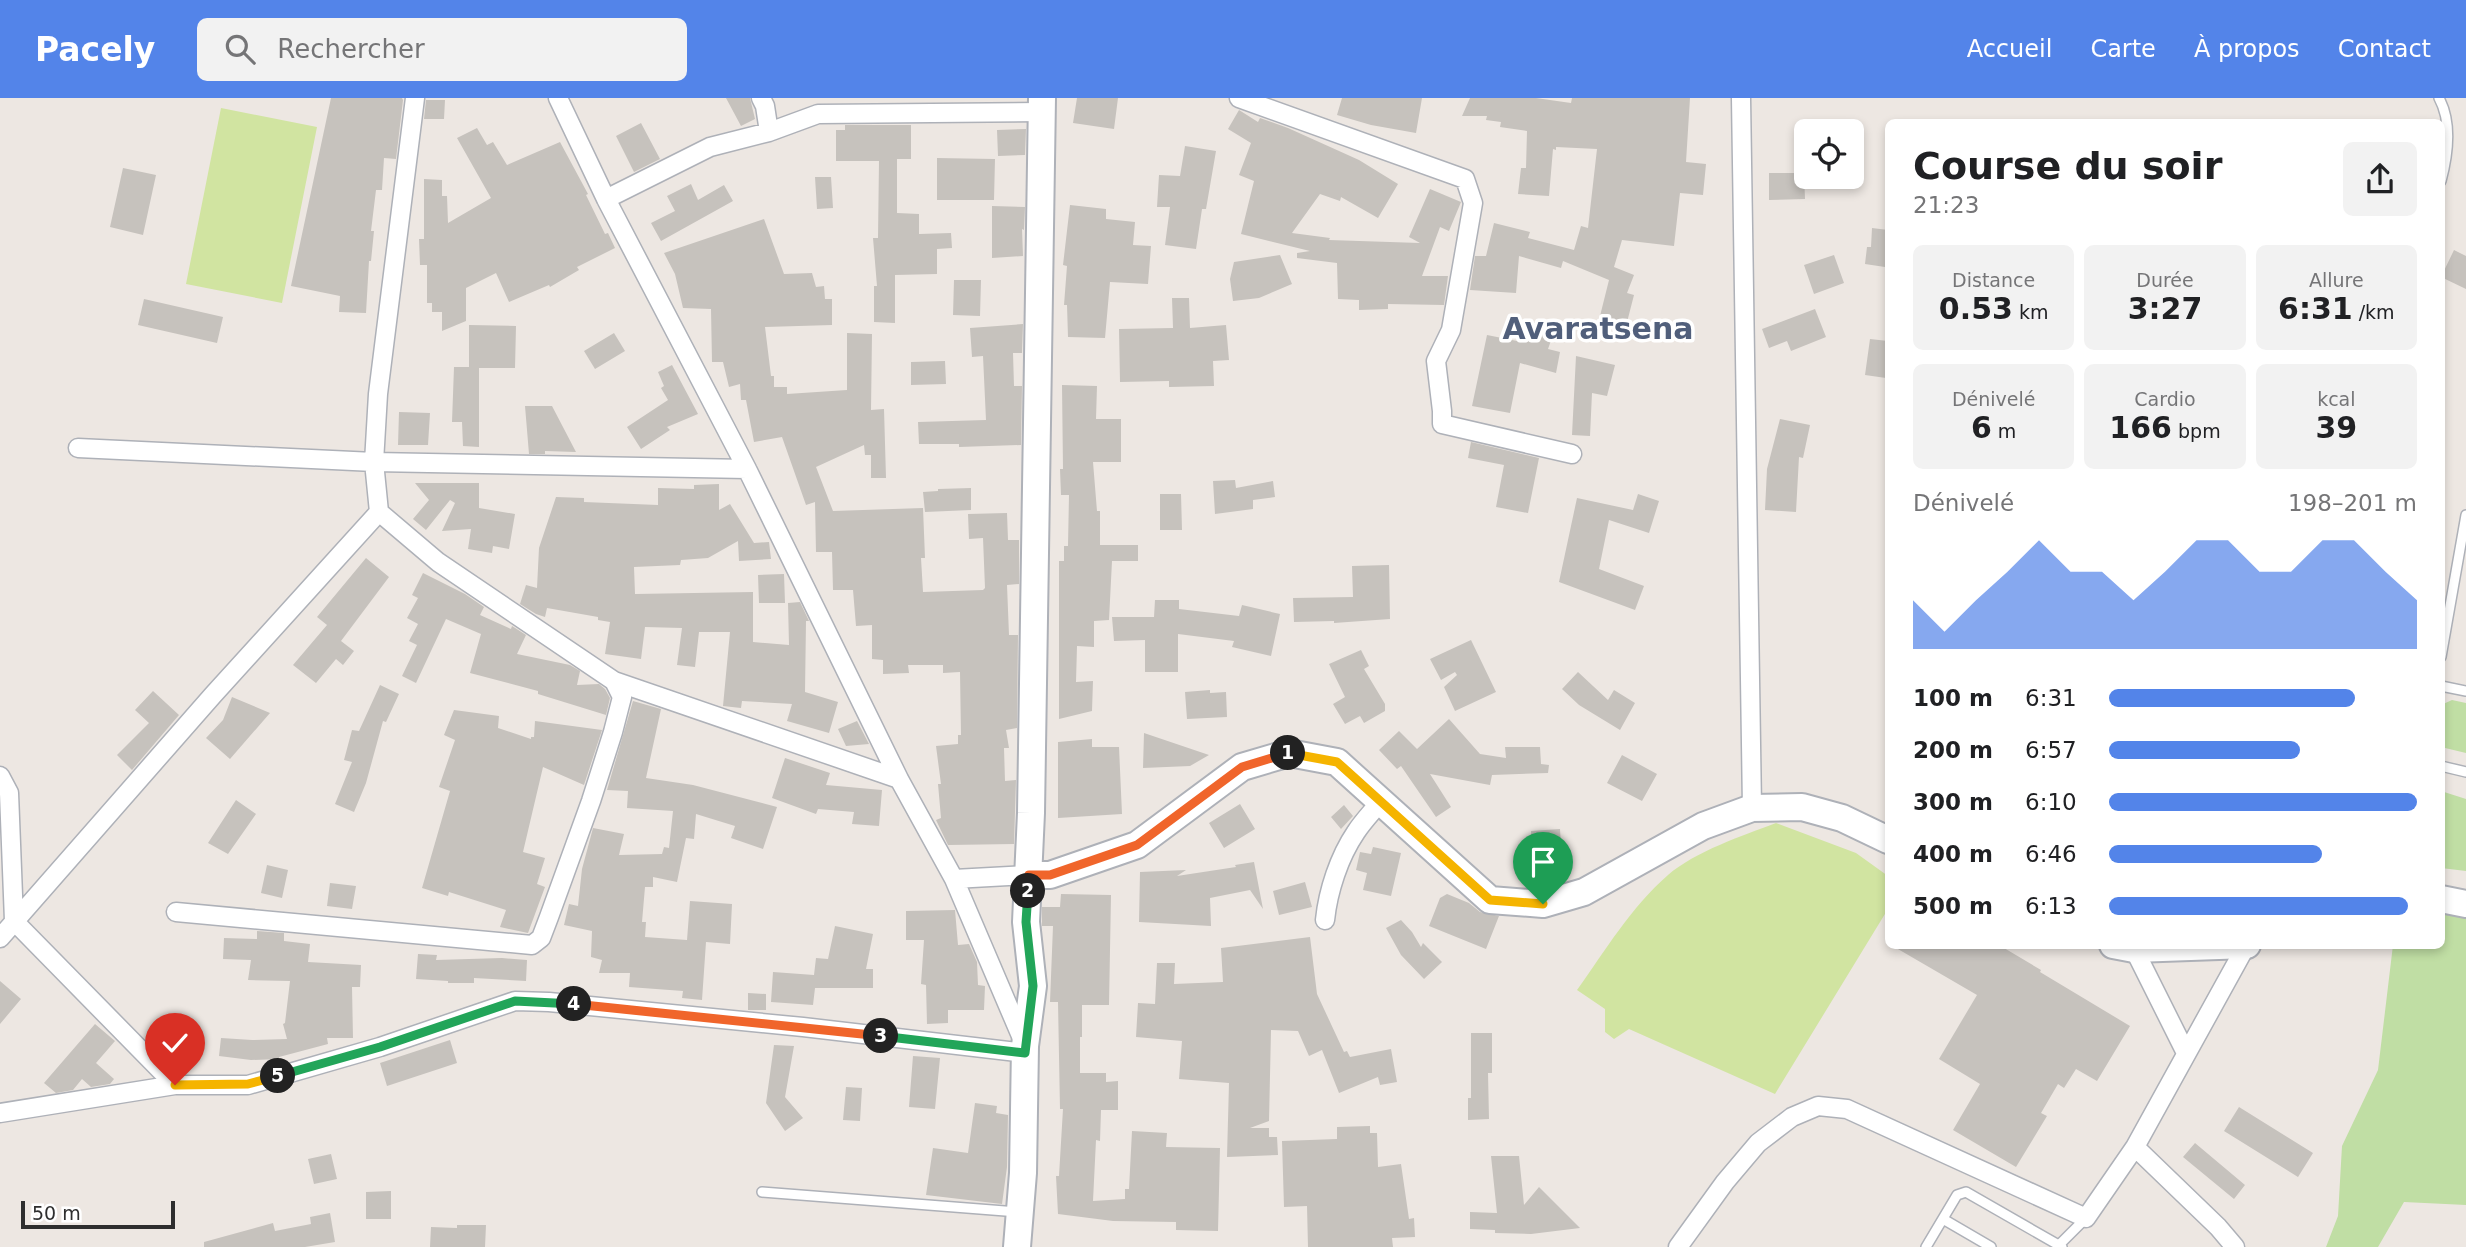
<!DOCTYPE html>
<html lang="fr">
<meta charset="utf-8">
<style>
body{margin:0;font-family:"DejaVu Sans",sans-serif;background:#f2f2f2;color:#202124;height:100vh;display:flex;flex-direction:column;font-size:26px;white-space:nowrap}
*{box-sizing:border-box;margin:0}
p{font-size:23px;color:#757577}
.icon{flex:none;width:38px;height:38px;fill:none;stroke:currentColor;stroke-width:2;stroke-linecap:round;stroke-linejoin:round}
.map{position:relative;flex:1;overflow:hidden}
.sheet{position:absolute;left:1885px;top:21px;width:560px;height:830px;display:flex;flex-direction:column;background:#fff;border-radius:10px;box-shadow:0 4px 10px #0003}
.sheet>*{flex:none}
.fabs{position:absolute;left:1794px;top:21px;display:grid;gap:14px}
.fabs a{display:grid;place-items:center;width:70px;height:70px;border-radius:10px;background:#fff;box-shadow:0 4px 10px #0003;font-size:35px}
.scale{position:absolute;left:21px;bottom:18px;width:154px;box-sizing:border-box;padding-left:7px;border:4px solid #2e2e2e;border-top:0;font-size:19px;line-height:24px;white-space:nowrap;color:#2e2e2e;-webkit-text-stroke:5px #fff;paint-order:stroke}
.pin{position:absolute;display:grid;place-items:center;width:60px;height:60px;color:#fff;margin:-72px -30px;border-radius:50% 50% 50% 0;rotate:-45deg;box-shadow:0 0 7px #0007}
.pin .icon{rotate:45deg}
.km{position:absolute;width:35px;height:35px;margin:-18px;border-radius:50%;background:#222;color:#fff;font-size:19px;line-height:35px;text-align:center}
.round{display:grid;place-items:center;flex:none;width:74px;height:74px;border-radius:10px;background:#f2f2f2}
.head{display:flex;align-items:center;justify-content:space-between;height:119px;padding:0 28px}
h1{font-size:38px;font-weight:700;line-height:52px}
.figures{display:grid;grid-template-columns:repeat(3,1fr);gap:10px;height:119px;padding:7px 28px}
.figures div{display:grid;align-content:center;border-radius:10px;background:#f2f2f2;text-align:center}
.figures b{font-size:30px;font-weight:700}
.figures small{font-size:19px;font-weight:400}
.figures p{font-size:19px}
.chart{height:196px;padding:14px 28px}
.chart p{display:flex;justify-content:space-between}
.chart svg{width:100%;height:126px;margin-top:7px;fill:#5384e9;opacity:.7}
ul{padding:0 28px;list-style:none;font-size:23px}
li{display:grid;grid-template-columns:112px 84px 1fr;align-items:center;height:52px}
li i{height:18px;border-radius:9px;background:#5384e9}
header{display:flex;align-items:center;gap:42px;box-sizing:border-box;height:98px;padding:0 35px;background:#5384e9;color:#fff}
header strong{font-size:33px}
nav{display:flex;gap:38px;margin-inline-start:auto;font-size:24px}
.search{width:490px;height:63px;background:#f2f2f2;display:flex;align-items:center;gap:18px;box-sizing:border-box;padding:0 24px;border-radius:10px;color:#757577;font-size:26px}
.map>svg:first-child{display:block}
</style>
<header>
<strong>Pacely</strong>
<div class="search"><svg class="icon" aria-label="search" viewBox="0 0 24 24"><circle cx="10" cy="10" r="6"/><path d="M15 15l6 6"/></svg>Rechercher</div>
<nav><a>Accueil</a><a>Carte</a><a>À propos</a><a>Contact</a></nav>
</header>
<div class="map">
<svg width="2466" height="1149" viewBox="0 0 2466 1149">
<rect width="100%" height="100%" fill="#ede7e2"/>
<!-- green -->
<path fill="#c0dea4" d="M2452 602 2466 605V655L2441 649V607Z
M2441 693 2466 701V773L2441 770Z
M2441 801 2466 806V1107L2404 1104 2378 1149H2326L2338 1118 2342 1048 2378 972 2393 847H2441Z"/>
<!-- pitch -->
<path fill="#d1e4a1" d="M221 10 317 29 282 205 186 186Z
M1776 725 1856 755 1888 778V811L1775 996 1629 931 1614 941 1605 934V911L1577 892C1605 853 1631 809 1668 777 1696 753 1742 738 1776 725Z"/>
<!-- building -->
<path fill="#c6c2bd" d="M331 0H402L403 2 396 61 384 60 382 92H376L371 133H374L371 163H369L366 215 339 214 340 198 291 188Z
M726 0H750L755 21 741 28Z
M1077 0H1118L1114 31 1073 25Z
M1342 0H1422L1416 35 1371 27 1337 17Z
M1470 0H1536L1571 5 1572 0H1690L1686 64 1706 66 1703 97 1680 95 1674 148 1622 142 1614 169 1634 177 1627 195 1634 197 1625 232 1598 226 1609 182 1563 163 1561 170 1519 158 1516 195 1470 192 1475 158H1486L1494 125 1530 134 1528 140 1574 152 1581 128 1588 130 1597 51 1556 49V52L1553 51 1549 98 1518 96 1521 70H1526L1527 33 1500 29 1501 24 1486 22 1487 18H1462Z
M426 2H445L444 21H424Z
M1239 12 1258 24 1260 20 1288 30 1359 62 1398 86 1378 120 1341 99 1340 103 1320 96 1292 135 1330 140 1329 142 1420 145 1409 139 1430 91 1461 104 1449 133 1440 129 1422 178H1448L1444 207 1388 206V211L1359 212V202L1338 201 1337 165 1297 160V155L1310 153 1241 136 1254 83 1239 77 1251 45 1228 31Z
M641 25 660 61 634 74 616 38Z
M845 27H911V61H897V115L919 116V136L951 135 952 150 937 151V176L895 177V225L874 224V188H877L873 140H878L879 63H836V32H845Z
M477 30 487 47 493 44 507 67 560 44 588 96 586 97 605 136 608 135 615 150 577 169 579 172 550 189 549 187 509 204 496 175 466 190V223L442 233V214H432V205H427V167H420L419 141H424V81L442 82V98H447L448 125 491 100 457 40Z
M1026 31 1025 57 998 58 997 32Z
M1185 48 1216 53 1206 111H1202L1196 151 1165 147 1170 109H1157L1159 77 1180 78Z
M937 60 995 61 994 102H937Z
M123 70 156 77 143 137 110 129Z
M1769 75H1804L1805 101 1769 102Z
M815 79H831L833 110 817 111Z
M691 86 698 102 724 87 733 103 661 143 651 125 675 113 667 98Z
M1070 107 1106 111V121L1135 124 1133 147 1151 148 1148 186 1110 184 1105 240 1068 239 1067 207H1064L1067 168 1063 167Z
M992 108 1025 109 1024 132 1022 131 1023 158 992 160Z
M764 121 784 176 812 175 816 189 824 188 825 201H832V227L765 229 771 278H774V289H787V296L847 292V235L872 236 871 312 884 311 886 380H871V357H865L864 347 816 369 833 413 923 410 925 460H921L923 494 983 492 985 490 983 440 969 441 968 416 1007 415 1008 442H1019V486L1007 487 1009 537H1018L1017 630 1006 632 1009 650H1004L1005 683 1016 682 1014 746 948 747 936 722 941 720 938 686H941L936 648 958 646V637H961L960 574 943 575V567H908L909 575 883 576V562L872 561V527L856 528 853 492H833L832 454H816L815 404 806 407 782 339 754 344 746 302H741L740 286 729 289 723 264H712L711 211 683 210 675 176 664 155Z
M1872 130 1888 132 1885 169 1865 166 1867 149H1871Z
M2454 152 2466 158V191L2441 179Z
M1280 157 1292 186 1259 200 1233 203 1230 181 1234 164Z
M1834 157 1844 185 1814 196 1804 167Z
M954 182H981L980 218 953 217Z
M1172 200H1189L1190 230 1226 227 1229 262 1213 263 1214 288 1169 289V283L1120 284 1119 231 1173 230Z
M144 201 223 219 217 245 138 227Z
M1815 211 1826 239 1791 253 1787 243 1769 250 1762 231Z
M1524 221 1555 231 1548 251 1560 254 1556 275 1520 265 1510 315 1472 308 1487 237 1517 243Z
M1023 226 1022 255H1013L1014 288H1022L1021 347 959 349V346H919L918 324 986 322 983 258 972 259 970 230Z
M469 227 516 228 515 270H479V349L463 348 462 324H452L454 269H469Z
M614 235 625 253 595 271 584 253Z
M1870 241 1888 243 1886 280 1865 277Z
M1576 258 1615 267 1607 298 1592 295 1590 338 1572 337Z
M945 263 946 286 911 287V264Z
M672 267 698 316 667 329 670 332 641 351 627 329 668 302 661 290 664 288 658 274Z
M1062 287 1097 288 1096 321H1121V364H1093L1097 413H1100V447H1138V463H1112L1109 522 1094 523V549L1077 548 1076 584 1093 583 1092 613 1059 621V463H1064V448H1068L1069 397H1061L1060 371H1063Z
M525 308H552L576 354 545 353V356H529Z
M399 314 430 315 428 347H398Z
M1780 321 1810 327 1803 360 1799 359 1796 414 1765 412 1767 371Z
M1471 344 1539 360 1528 415 1496 409 1504 367 1468 360Z
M1235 382 1236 390 1273 383 1275 399 1253 402V411L1215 416 1213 383Z
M415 385H479V410L515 416 509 451 493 448 492 455 468 451 471 431 442 433 455 405 450 402 426 432 413 421 429 402Z
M719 386V412L730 406 754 445 769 444 771 461 739 463 738 443 708 460 681 462 680 467 634 469 635 496 753 494V544L789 547 788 505 800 504 809 523H806L805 594 838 604 829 635 787 623 792 606 742 603 741 610 723 608 730 534H699L695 569 677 567 682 530 645 529 641 561 605 556 610 524 598 522V519L547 510 545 519 536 516 520 506 526 487 537 490 539 450 556 399 584 400V404L658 407V390L694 391V387Z
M971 390V412L925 414 923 394 938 393V391Z
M1160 396H1181L1182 432H1160Z
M1638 396 1659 403 1649 435 1609 422 1599 471 1644 488 1635 512 1559 484 1577 400 1633 412Z
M366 460 389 479 341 543 354 553 343 567 336 561 316 585 293 567 327 527 317 519Z
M1389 467 1390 521 1334 525V523L1294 524 1293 500 1353 499 1352 468Z
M423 475 465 496 484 509 480 517 511 531 512 528 526 537 517 556 570 567 580 573 577 587 599 586 605 591 610 600 606 617 538 596V593L470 575 481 536 446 521 416 585 402 578 417 547 409 543 418 526 407 520 418 500 412 497Z
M784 476 785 505H759L758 477Z
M1155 502H1179V511L1239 518 1242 507 1280 516 1271 558 1232 549 1234 543 1178 536V574H1145V542L1114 543 1112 519H1154Z
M1471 542 1496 594 1455 613 1444 589 1457 577 1455 574 1441 582 1430 561Z
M1361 552 1369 568 1364 571 1385 606V613L1364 625 1360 618 1345 626 1333 606 1345 599 1329 566Z
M1578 574 1608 602 1614 592 1635 605 1620 632 1579 607 1562 591Z
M380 587 399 596 386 624 383 623 366 685 354 714 335 706 352 664 344 662 352 632 359 633Z
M1210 592V595L1226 594 1227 619 1187 621 1185 594Z
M153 593 179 617 132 672 117 657 149 625 135 612Z
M232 599 270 615 230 661 206 640 223 622Z
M633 603 661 611 646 680 693 687 777 709 763 751 731 740 735 728 696 716 694 741 686 740 677 784 653 779V789H645L642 824H646L645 839 687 842 690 803 732 806 730 846 706 844 702 902 682 900 683 893 629 889 630 875H599L602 862 591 859 592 833 564 827 569 806 578 808 582 771 593 730 624 736 619 757 662 756 664 749 669 750 673 713 627 710 628 693 607 692Z
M454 612 499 618 498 630 531 641V639H534L535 623 602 632 584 687 543 669 523 754 545 760 537 786 545 789 528 835 500 829 506 812 449 794 448 798 422 790 450 693 439 689 455 642 444 637Z
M1449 621 1480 656 1506 660 1505 649H1540L1541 666 1549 667 1548 675 1492 677 1490 687 1430 676 1451 709 1436 719 1401 668 1397 671 1379 652 1399 633 1417 651Z
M857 623 869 646 846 648 838 631Z
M1144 635 1209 657 1190 668 1143 670Z
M1092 641V649H1119L1122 716 1058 720V644Z
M1622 657 1657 676 1642 703 1607 685Z
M785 660 830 675 826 687 882 692 879 728 852 726 854 714 818 711 816 716 772 700Z
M236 702 256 716 228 756 208 745Z
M1240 706 1255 731 1224 750 1209 725Z
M1344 707 1353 718 1341 731 1331 719Z
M1560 731 1562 764 1532 765 1531 733Z
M1373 749 1401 755 1391 798 1363 792 1367 775 1356 772 1360 754 1371 756Z
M1254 764 1263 811 1250 792 1210 800 1211 828 1139 824 1140 774 1186 772 1177 778 1236 769 1235 767Z
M267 767 288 772 282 800 261 795Z
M1305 784 1312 809 1279 817 1273 793Z
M330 785 356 788 352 811 327 808Z
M1061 796 1111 797 1109 907H1082V939H1080V975H1106V984L1118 983V1012H1101L1100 1043 1096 1042 1093 1103 1125 1101V1091H1129L1132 1033 1167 1035 1166 1049 1220 1050 1218 1133 1176 1132V1124L1113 1123 1058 1116 1056 1078H1059L1063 1011H1060L1058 904H1050L1053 828H1042V809H1060Z
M1447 796 1469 805 1480 814 1499 818 1486 851 1429 828 1440 800Z
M955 812 958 847 969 846 977 864 978 887 985 888 984 912H948V925L927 926 926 887 921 886 924 842H906V813Z
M1401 822 1412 834 1421 849 1423 845 1442 864 1424 881 1401 857 1386 830Z
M835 828 873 836 866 871H873V890H815L813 907 771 904 773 874 814 877 816 860 828 861Z
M257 833 284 835V843L310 846 308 864 361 867 360 889H352L353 940H327L328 946 279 959V961L251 962 219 958 221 940 252 942 287 941 283 926 285 925 290 883 248 882 251 862 223 861 224 840 257 841Z
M1310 839 1317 896 1344 954 1347 953 1350 959 1391 951 1397 984 1380 987 1378 979 1339 995 1322 952 1309 958 1298 933 1271 932 1269 1023 1250 1030H1269V1039H1277L1278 1057 1227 1059 1229 985 1179 981 1182 943 1136 939 1138 905 1155 906 1157 865H1175L1174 886 1223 884 1221 850Z
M1891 847H1999L2041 872 2040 874 2130 928 2097 983 2076 971 2064 990 2058 986 2041 1015 2047 1018 2016 1069 1953 1032 1980 986 1939 961 1977 897Z
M418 856 437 857 436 862 502 860 527 862 526 883 474 880V885H448V883L416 881Z
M0 883 21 901 0 926Z
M748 895 766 896V912H748Z
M95 926 115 943 96 965 114 981 110 986 91 989 82 981 73 992 56 995 44 985Z
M1471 935H1492V975H1488L1489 1021 1468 1022V1000H1471Z
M450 942 457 965 387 988 380 965Z
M774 947 794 948 785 999 803 1020 785 1033 766 1005Z
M913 958 940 960 935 1011 909 1009Z
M846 989 862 990 860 1023 843 1022Z
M975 1005 997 1008 996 1015 1008 1017 1007 1069 1002 1106 926 1097 933 1050 968 1055Z
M2239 1009 2313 1055 2298 1079 2224 1033Z
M1370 1028V1035H1377L1378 1069 1401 1066 1409 1121 1414 1120 1415 1139 1392 1140 1393 1149H1308L1307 1108 1284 1109 1282 1043 1337 1041V1029Z
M2195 1045 2245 1087 2234 1101 2183 1059Z
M331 1056 337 1081 314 1086 308 1061Z
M1491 1058H1519L1524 1107 1539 1089 1580 1130 1531 1136 1495 1135V1132L1470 1131V1114L1497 1115Z
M391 1093V1121H366V1094Z
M330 1115 335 1144 305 1149H204V1144L273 1125 275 1133 311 1126 310 1119Z
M457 1127H486L485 1149H430L431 1129 457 1130Z"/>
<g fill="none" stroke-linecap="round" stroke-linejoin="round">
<!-- lane casing -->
<g stroke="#aeb1b8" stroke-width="12">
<path id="lane" d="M2439 0C2452 24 2448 57 2441 83
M2441 559 2466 417
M2441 588 2466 593
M2441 668 2466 674
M762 1094 1018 1114
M1943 1121 1991 1149
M1926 1149 1957 1097 1966 1094 2062 1149
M2057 1149 2086 1120"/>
</g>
<!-- street casing -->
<g stroke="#aeb1b8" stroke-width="21">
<path id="street" d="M415 0 378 296 374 364 379 414 438 464 614 583 899 681
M558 0 606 101 747 371 899 681 954 781 1024 945
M761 0 765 8 769 34
M1239 0 1465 81 1473 105 1451 232 1436 263 1442 313V326L1572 356
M1741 0 1752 710
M606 101 710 49 769 34 818 16 1041 14
M78 350 374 364 747 371
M0 678 9 695 14 823 175 987
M954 781 1029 777
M176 814 532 847 541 840 549 819 591 703 613 634 622 599 614 583
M1325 822C1328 793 1339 759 1356 734 1363 723 1373 713 1381 703
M0 840 213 597 379 414
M2134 851 2186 955
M0 1015 175 987H248L380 949 515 903 549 904 803 929 1025 955
M2135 1049 2218 1129 2235 1149
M1678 1149 1725 1084 1758 1045 1792 1019 1818 1008 1847 1011 2086 1120 2135 1049 2246 848"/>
</g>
<!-- secondary casing -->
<g stroke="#aeb1b8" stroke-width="30">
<path id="secondary" d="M1029 777H1050L1137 747 1242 669 1289 655 1337 664 1490 802 1543 806 1584 794 1703 728 1752 710 1802 709 1842 720 1888 742
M2441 801 2466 806
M2113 847 2134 851 2247 847
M1017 1149 1023 1075 1025 948 1033 888 1026 824 1031 715 1042 0"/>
</g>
<!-- lane -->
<use href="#lane" stroke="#fff" stroke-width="9"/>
<!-- street -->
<use href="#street" stroke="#fff" stroke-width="18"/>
<!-- secondary -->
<use href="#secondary" stroke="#fff" stroke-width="26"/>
</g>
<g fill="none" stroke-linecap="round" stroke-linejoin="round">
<!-- split-1 casing -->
<g stroke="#fff" stroke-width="14">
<path id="split-1" d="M1288 655 1337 664 1490 802 1543 806"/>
</g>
<!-- split-2 casing -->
<g stroke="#fff" stroke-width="14">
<path id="split-2" d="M1028 793 1029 777H1050L1137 747 1242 669 1288 655"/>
</g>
<!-- split-3 casing -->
<g stroke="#fff" stroke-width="14">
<path id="split-3" d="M881 938 1025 955 1033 888 1026 824 1028 793"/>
</g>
<!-- split-4 casing -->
<g stroke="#fff" stroke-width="14">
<path id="split-4" d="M574 906 881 938"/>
</g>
<!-- split-5 casing -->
<g stroke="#fff" stroke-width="14">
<path id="split-5" d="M278 978 380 949 515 903 574 906"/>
</g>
<!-- split-6 casing -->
<g stroke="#fff" stroke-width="14">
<path id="split-6" d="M175 987 248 986 278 978"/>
</g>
<!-- split-1 -->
<use href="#split-1" stroke="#f5b400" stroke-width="9"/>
<!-- split-2 -->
<use href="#split-2" stroke="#f0652b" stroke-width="9"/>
<!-- split-3 -->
<use href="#split-3" stroke="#22a559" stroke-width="9"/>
<!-- split-4 -->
<use href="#split-4" stroke="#f0652b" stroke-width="9"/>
<!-- split-5 -->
<use href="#split-5" stroke="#22a559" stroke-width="9"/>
<!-- split-6 -->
<use href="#split-6" stroke="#f5b400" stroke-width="9"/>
</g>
<g text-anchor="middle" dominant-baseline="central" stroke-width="7" stroke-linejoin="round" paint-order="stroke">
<!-- district labels -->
<g font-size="30" font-weight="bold" fill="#515f7b" stroke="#fff">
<text x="1598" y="230">Avaratsena</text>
</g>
</g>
</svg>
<div class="fabs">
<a><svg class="icon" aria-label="locate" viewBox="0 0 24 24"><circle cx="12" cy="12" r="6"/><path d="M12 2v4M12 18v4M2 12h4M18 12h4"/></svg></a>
</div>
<div class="scale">50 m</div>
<div class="pin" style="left:1543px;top:806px;background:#1e9e55"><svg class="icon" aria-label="arrive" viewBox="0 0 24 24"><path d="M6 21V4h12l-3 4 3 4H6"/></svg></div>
<div class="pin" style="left:175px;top:987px;background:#d93025"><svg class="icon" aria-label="check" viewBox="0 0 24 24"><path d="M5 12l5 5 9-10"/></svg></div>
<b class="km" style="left:1288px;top:655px">1</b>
<b class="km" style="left:1028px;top:793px">2</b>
<b class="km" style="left:881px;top:938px">3</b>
<b class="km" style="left:574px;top:906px">4</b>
<b class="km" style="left:278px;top:978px">5</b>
<section class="sheet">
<div class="head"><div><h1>Course du soir</h1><p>21:23</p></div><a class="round"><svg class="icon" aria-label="share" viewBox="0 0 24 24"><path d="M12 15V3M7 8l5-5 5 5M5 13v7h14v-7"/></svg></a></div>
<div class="figures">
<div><p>Distance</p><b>0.53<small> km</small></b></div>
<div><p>Durée</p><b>3:27</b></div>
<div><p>Allure</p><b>6:31<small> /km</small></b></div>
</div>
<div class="figures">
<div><p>Dénivelé</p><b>6<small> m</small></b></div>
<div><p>Cardio</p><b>166<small> bpm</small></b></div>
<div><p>kcal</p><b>39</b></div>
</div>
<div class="chart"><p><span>Dénivelé</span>198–201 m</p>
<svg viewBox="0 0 160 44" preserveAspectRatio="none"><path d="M0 44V27L10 38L20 27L30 17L40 6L50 17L60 17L70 27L80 17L90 6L100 6L110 17L120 17L130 6L140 6L150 17L160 27V44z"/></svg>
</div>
<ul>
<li><b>100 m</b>6:31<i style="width:80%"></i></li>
<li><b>200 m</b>6:57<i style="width:62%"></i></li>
<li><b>300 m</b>6:10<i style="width:100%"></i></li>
<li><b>400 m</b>6:46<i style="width:69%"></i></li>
<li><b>500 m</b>6:13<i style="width:97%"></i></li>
</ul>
</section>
</div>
